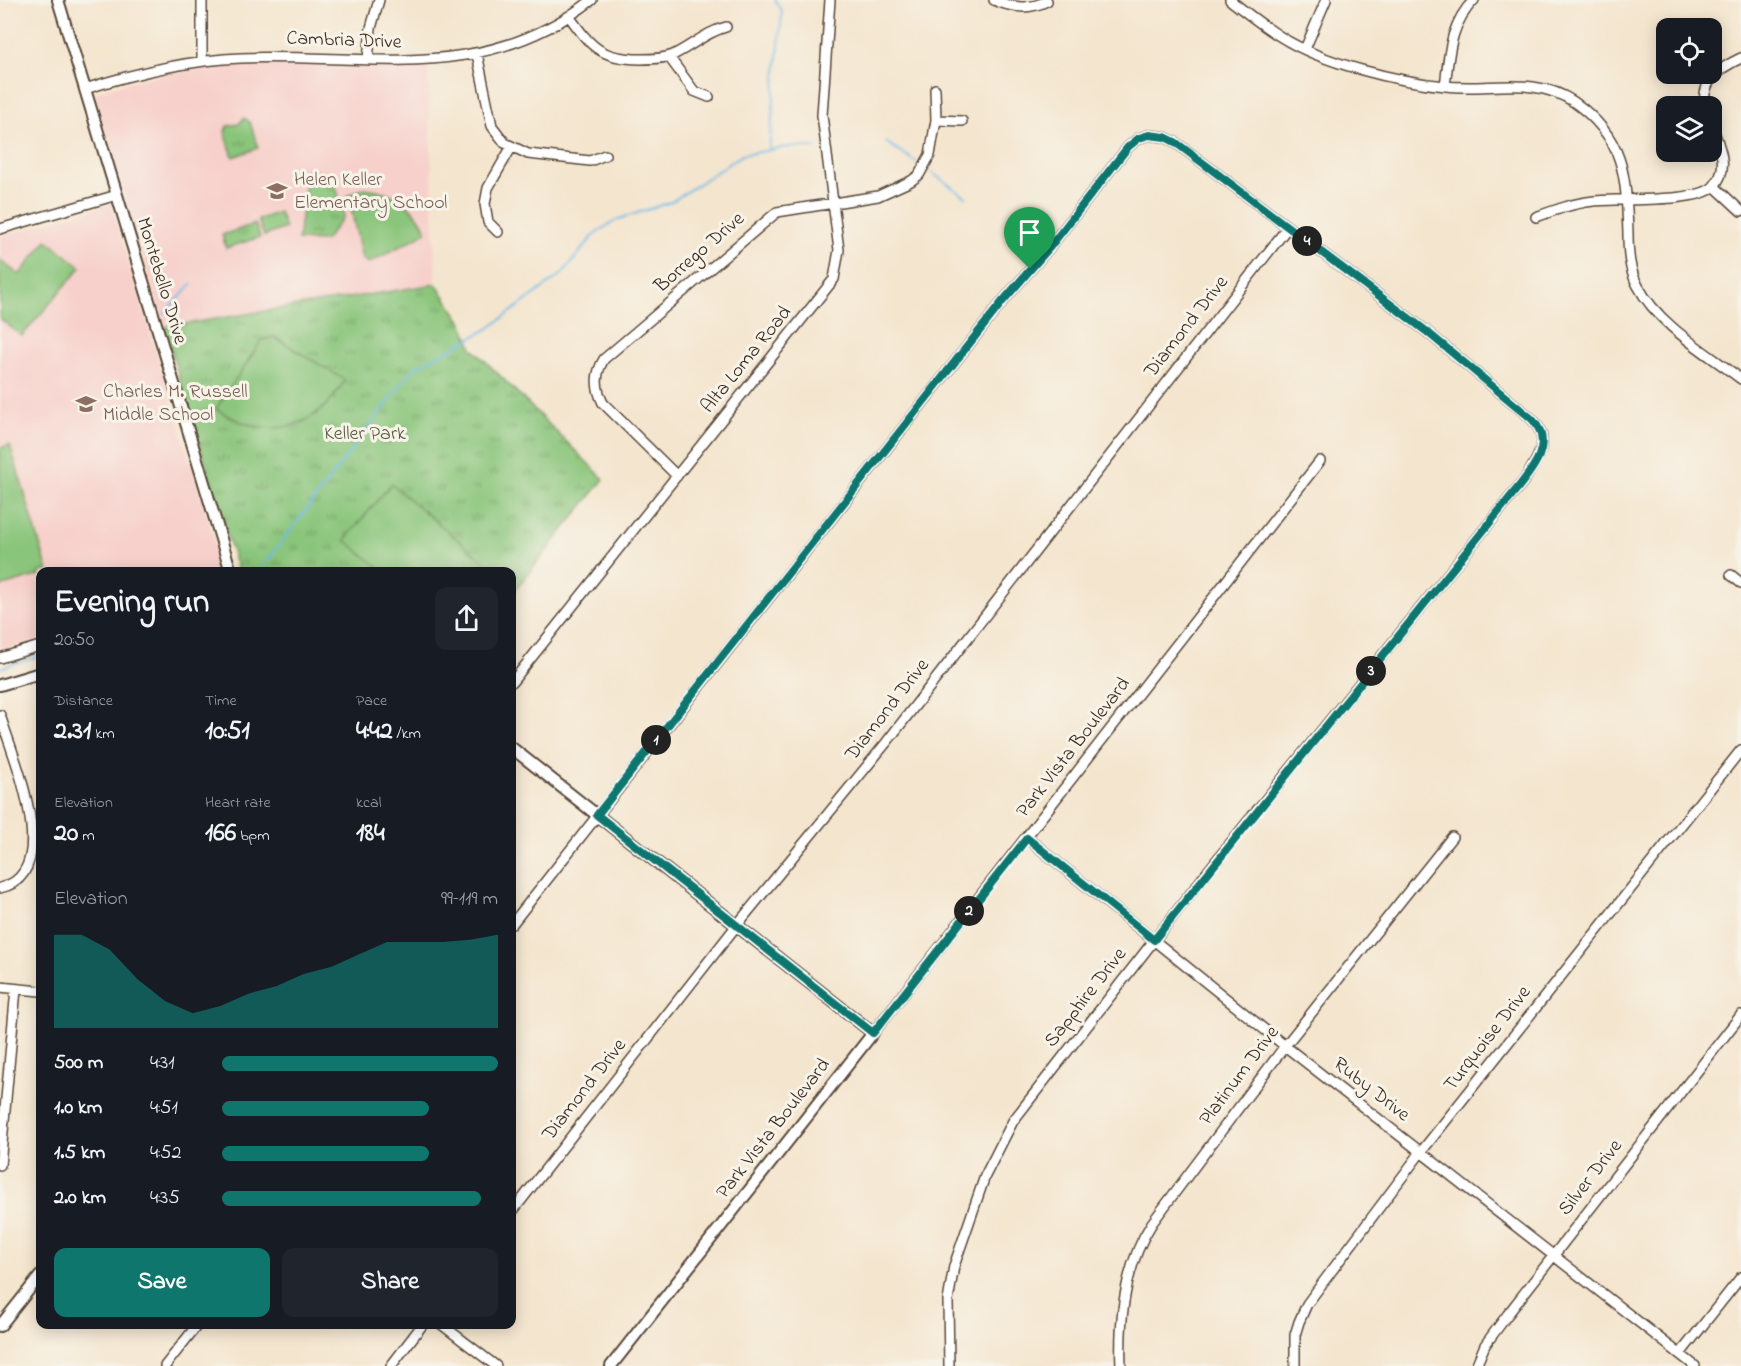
<!DOCTYPE html>
<meta charset="utf-8">
<style>
body{margin:0;font-family:"Indie Flower",sans-serif;background:#20242c;color:#f1f3f6;height:100vh;display:flex;flex-direction:column;font-size:22px;white-space:nowrap}
*{box-sizing:border-box;margin:0}
p{font-size:20px;color:#9ea1a6}
.icon{flex:none;width:33px;height:33px;fill:none;stroke:currentColor;stroke-width:2;stroke-linecap:round;stroke-linejoin:round}
.map{position:relative;flex:1;overflow:hidden}
.panel{position:absolute;left:36px;top:567px;width:480px;height:762px;display:flex;flex-direction:column;background:#171b24;border-radius:12px;box-shadow:0 3px 15px #0003}
.panel>*{flex:none}
.controls{position:absolute;left:1656px;top:18px;display:grid;gap:12px}
.controls a{display:grid;place-items:center;width:66px;height:66px;border-radius:12px;background:#171b24;box-shadow:0 3px 15px #0003;font-size:30px}
.pin{position:absolute;display:grid;place-items:center;width:51px;height:51px;color:#fff;margin:-62px -26px;border-radius:50% 50% 50% 0;rotate:-45deg;box-shadow:0 0 6px #0007}
.pin .icon{rotate:45deg}
.km{position:absolute;width:30px;height:30px;margin:-15px;border-radius:50%;background:#222;color:#fff;font-size:16px;line-height:30px;text-align:center}
.round{display:grid;place-items:center;flex:none;width:63px;height:63px;border-radius:12px;background:#20242c}
.head{display:flex;align-items:center;justify-content:space-between;height:102px;padding:0 18px}
h1{font-size:33px;font-weight:700;line-height:45px}
.figures{display:grid;grid-template-columns:repeat(3,1fr);gap:9px;height:102px;padding:6px 18px}
.figures div{display:grid;align-content:center}
.figures b{font-size:26px;font-weight:700}
.figures small{font-size:16px;font-weight:400}
.figures p{font-size:16px}
.chart{height:168px;padding:12px 18px}
.chart p{display:flex;justify-content:space-between}
.chart svg{width:100%;height:108px;margin-top:6px;fill:#0f766e;opacity:.7}
.cta{display:flex;gap:12px;margin-top:auto;padding:12px 18px}
.cta a{flex:1;height:69px;border-radius:12px;background:#0f766e;color:#fff;font-size:24px;font-weight:700;line-height:69px;text-align:center}
.cta a+a{background:#20242c;color:#f1f3f6}
ul{padding:0 18px;list-style:none;font-size:20px}
li{display:grid;grid-template-columns:96px 72px 1fr;align-items:center;height:45px}
li i{height:15px;border-radius:8px;background:#0f766e}
.map>svg:first-child{display:block}
</style>
<div class="map">
<svg width="1741" height="1366" viewBox="0 0 1741 1366">
<defs>
<pattern id="park-tufts" width="24" height="20" patternUnits="userSpaceOnUse" patternTransform="scale(1.5)"><rect width="24" height="20" fill="#89c57a"/><path d="M3 7l-1-3M5 7V3M7 7l1-3M15 17l-1-3M17 17v-4M19 17l1-3" fill="none" stroke="#71a063"/></pattern>
</defs>
<rect width="100%" height="100%" fill="#f7f3e8"/>
<filter id="ink" filterUnits="userSpaceOnUse"><feTurbulence type="fractalNoise" baseFrequency=".0167" numOctaves="2"/><feDisplacementMap in="SourceGraphic" scale="12" xChannelSelector="R" yChannelSelector="G"/><feConvolveMatrix kernelMatrix="1 2 1 2 8 2 1 2 1" color-interpolation-filters="sRGB"/></filter>
<filter id="wash" filterUnits="userSpaceOnUse"><feTurbulence type="fractalNoise" baseFrequency=".008" numOctaves="4" result="noise"/><feDisplacementMap in="SourceGraphic" scale="24" xChannelSelector="R" yChannelSelector="G"/><feGaussianBlur stdDeviation="1.35" result="paint"/><feColorMatrix in="noise" values="0 0 0 0 0 0 0 0 0 0 0 0 0 0 0 0 0 1.4 0 .05"/><feComposite in="paint" operator="in"/></filter>
<g filter="url(#wash)">
<rect width="100%" height="100%" fill="#f4e5ce"/>
<!-- built -->
<path fill="#f7d0cb" d="M261 63 428 68 436 284 164 327 94 97 99 91 136 80 190 69Z
M111 204 224 571 40 572V639L0 651V236Z"/>
<!-- park -->
<path fill="url(#park-tufts)" stroke="#62784c" stroke-width="1.5" d="M244 118 250 122 258 148 233 157 225 132 227 126 239 124Z
M307 170 333 175 344 216 325 241 298 240Z
M255 224 260 237 226 248 222 235Z
M436 284 463 324 472 348 604 479 512 594V572L238 571 164 327Z"/>
<!-- garden -->
<path fill="#89c57a" stroke="#62784c" stroke-width="1.5" d="M365 188C394 191 415 205 427 232L369 263 362 259 348 195Z
M279 212 285 228 264 236 258 220Z
M47 240 81 267 22 336 0 319V260L19 275Z
M274 337 345 380C314 433 267 441 216 409L262 340Z
M10 445 48 571 40 572V575L0 587V448Z
M391 484 486 563 479 571H383L345 540Z"/>
<g fill="none" stroke-linecap="round" stroke-linejoin="round">
<!-- stream -->
<path stroke="#6fbae8" stroke-width="2" d="M886 142 916 162
M769 150 782 12 775 0
M931 172 966 197
M165 313 192 284
M259 572 414 368 488 329 562 274 593 236 605 227 619 219 671 202 742 155 787 147H816
M0 668 40 656"/>
</g>
</g>
<g filter="url(#ink)">
<g fill="none" stroke-linecap="round" stroke-linejoin="round">
<!-- minor casing -->
<g stroke="#574638" stroke-width="12">
<path id="minor" d="M202 0V61
M994 0C1013 8 1029 10 1047 1
M1230 0C1247 13 1263 26 1281 37 1322 63 1398 82 1446 86 1490 91 1535 75 1574 102 1625 138 1626 176 1628 233 1628 251 1629 270 1638 286 1659 326 1706 352 1741 379
M569 16C591 47 601 59 641 59 651 59 664 59 673 55 692 46 706 32 726 27
M1305 49 1326 0
M477 54 492 126 505 143 528 154 590 161 605 155
M669 57 694 91 709 97
M368 60 371 28 379 0
M1445 86C1449 54 1450 24 1474 0
M85 89C135 73 188 60 241 58 368 53 481 86 592 0
M1705 106C1701 80 1720 68 1741 58
M936 120 962 121
M1714 186 1741 211
M1536 217C1555 210 1574 203 1594 201 1620 198 1697 203 1713 187 1731 169 1719 146 1712 126
M0 229 117 195
M498 232 488 222 485 204 488 188 511 148
M677 476 603 403C595 387 595 374 604 359L777 212 878 196 911 181 919 175 930 155 936 120 935 89
M1731 575 1741 583
M0 658 40 646
M512 682 834 279 839 250 822 115 830 0
M0 715C12 754 65 874 0 888
M1027 838 1285 1046 1695 1366
M512 924 1003 301 1049 248 1128 147 1139 138 1149 135 1165 137 1175 142 1426 331 1532 419C1552 440 1538 458 1525 479L1216 861 1013 1121 985 1176 954 1266 948 1301 949 1366
M0 987 40 991
M873 1033 1320 461
M0 1165 16 989
M512 1212 737 925 886 743 1288 227
M441 1324 496 1366
M1680 1354 1741 1277
M165 1366 198 1324
M391 1366 423 1324
M1121 1366C1119 1317 1125 1265 1152 1223L1285 1046 1452 837
M1295 1366V1335L1299 1322 1307 1304 1324 1281 1421 1152 1741 750
M1476 1366 1485 1345 1508 1314 1741 1015"/>
</g>
<!-- tertiary casing -->
<g stroke="#574638" stroke-width="14">
<path id="tertiary" d="M58 0 231 572
M0 685 40 673
M512 748 873 1033 611 1366
M0 1326 40 1276"/>
</g>
<!-- minor -->
<use href="#minor" stroke="#fff" stroke-width="9"/>
<!-- tertiary -->
<use href="#tertiary" stroke="#fff" stroke-width="10"/>
</g>
</g>
<g fill="none" stroke-linecap="round" stroke-linejoin="round" filter="url(#ink)">
<!-- route casing -->
<g stroke="#fff" stroke-width="12">
<path id="route" d="M1149 135 1165 137 1175 142 1426 331 1532 419C1555 443 1533 469 1516 490L1154 940 1027 838 873 1033 597 815 1003 301 1049 248 1128 147 1139 138Z"/>
</g>
<!-- route -->
<use href="#route" stroke="#0f766e" stroke-width="8"/>
</g>
<!-- icons -->
<defs>
<g id="school-bare" transform="scale(1.62)"><path d="M0-5L7-2L0 1L-7-2ZM-4 1L0 2.5L4 1V4Q0 6-4 4Z" fill="#8d6e63" stroke="#f7f3e8" stroke-width="2.5" paint-order="stroke"/></g>
</defs>
<g fill-rule="evenodd">
<use href="#school-bare" x="277" y="191"/>
<use href="#school-bare" x="86" y="404"/>
</g>
<g text-anchor="middle" dominant-baseline="central" stroke-width="6" stroke-linejoin="round" paint-order="stroke">
<!-- street labels -->
<g font-size="20" fill="#3b2a1e" stroke="#f7f3e8">
<text transform="translate(344 41) rotate(2)">Cambria Drive</text>
<text transform="translate(700 253) rotate(-41)">Borrego Drive</text>
<text transform="translate(161 281) rotate(73)">Montebello Drive</text>
<text transform="translate(1187 327) rotate(-52)">Diamond Drive</text>
<text transform="translate(747 360) rotate(-51)">Alta Loma Road</text>
<text transform="translate(888 710) rotate(-52)">Diamond Drive</text>
<text transform="translate(1074 748) rotate(-52)">Park Vista Boulevard</text>
<text transform="translate(1086 998) rotate(-52)">Sapphire Drive</text>
<text transform="translate(1488 1039) rotate(-52)">Turquoise Drive</text>
<text transform="translate(1240 1076) rotate(-53)">Platinum Drive</text>
<text transform="translate(585 1090) rotate(-52)">Diamond Drive</text>
<text transform="translate(1371 1090) rotate(38)">Ruby Drive</text>
<text transform="translate(774 1129) rotate(-52)">Park Vista Boulevard</text>
<text transform="translate(1591 1178) rotate(-52)">Silver Drive</text>
</g>
<!-- education labels -->
<g font-size="20" fill="#785e54" stroke="#f7f3e8" text-anchor="start">
<text x="294" y="180">Helen Keller<tspan x="294" dy="23">Elementary School</tspan></text>
<text x="103" y="392">Charles M. Russell<tspan x="103" dy="23">Middle School</tspan></text>
</g>
<!-- park labels -->
<g font-size="20" fill="#52583a" stroke="#f7f3e8">
<text x="365" y="434">Keller Park</text>
</g>
</g>
</svg>
<div class="controls">
<a><svg class="icon" aria-label="locate" viewBox="0 0 24 24"><circle cx="12" cy="12" r="6"/><path d="M12 2v4M12 18v4M2 12h4M18 12h4"/></svg></a>
<a><svg class="icon" aria-label="layers" viewBox="0 0 24 24"><path d="M12 4l9 5-9 5-9-5zM3 14l9 5 9-5"/></svg></a>
</div>
<div class="pin" style="left:1030px;top:269px;background:#1e9e55"><svg class="icon" aria-label="arrive" viewBox="0 0 24 24"><path d="M6 21V4h12l-3 4 3 4H6"/></svg></div>
<b class="km" style="left:656px;top:740px">1</b>
<b class="km" style="left:969px;top:911px">2</b>
<b class="km" style="left:1371px;top:671px">3</b>
<b class="km" style="left:1307px;top:241px">4</b>
<section class="panel">
<div class="head"><div><h1>Evening run</h1><p>20:50</p></div><a class="round"><svg class="icon" aria-label="share" viewBox="0 0 24 24"><path d="M12 15V3M7 8l5-5 5 5M5 13v7h14v-7"/></svg></a></div>
<div class="figures">
<div><p>Distance</p><b>2.31<small> km</small></b></div>
<div><p>Time</p><b>10:51</b></div>
<div><p>Pace</p><b>4:42<small> /km</small></b></div>
</div>
<div class="figures">
<div><p>Elevation</p><b>20<small> m</small></b></div>
<div><p>Heart rate</p><b>166<small> bpm</small></b></div>
<div><p>kcal</p><b>184</b></div>
</div>
<div class="chart"><p><span>Elevation</span>99–119 m</p>
<svg viewBox="0 0 160 44" preserveAspectRatio="none"><path d="M0 44V6L10 6L20 12L30 24L40 33L50 38L60 35L70 30L80 27L90 22L100 19L110 14L120 9L130 9L140 9L150 8L160 6V44z"/></svg>
</div>
<ul>
<li><b>500 m</b>4:31<i style="width:100%"></i></li>
<li><b>1.0 km</b>4:51<i style="width:75%"></i></li>
<li><b>1.5 km</b>4:52<i style="width:75%"></i></li>
<li><b>2.0 km</b>4:35<i style="width:94%"></i></li>
</ul>
<div class="cta"><a>Save</a><a>Share</a></div>
</section>
</div>
